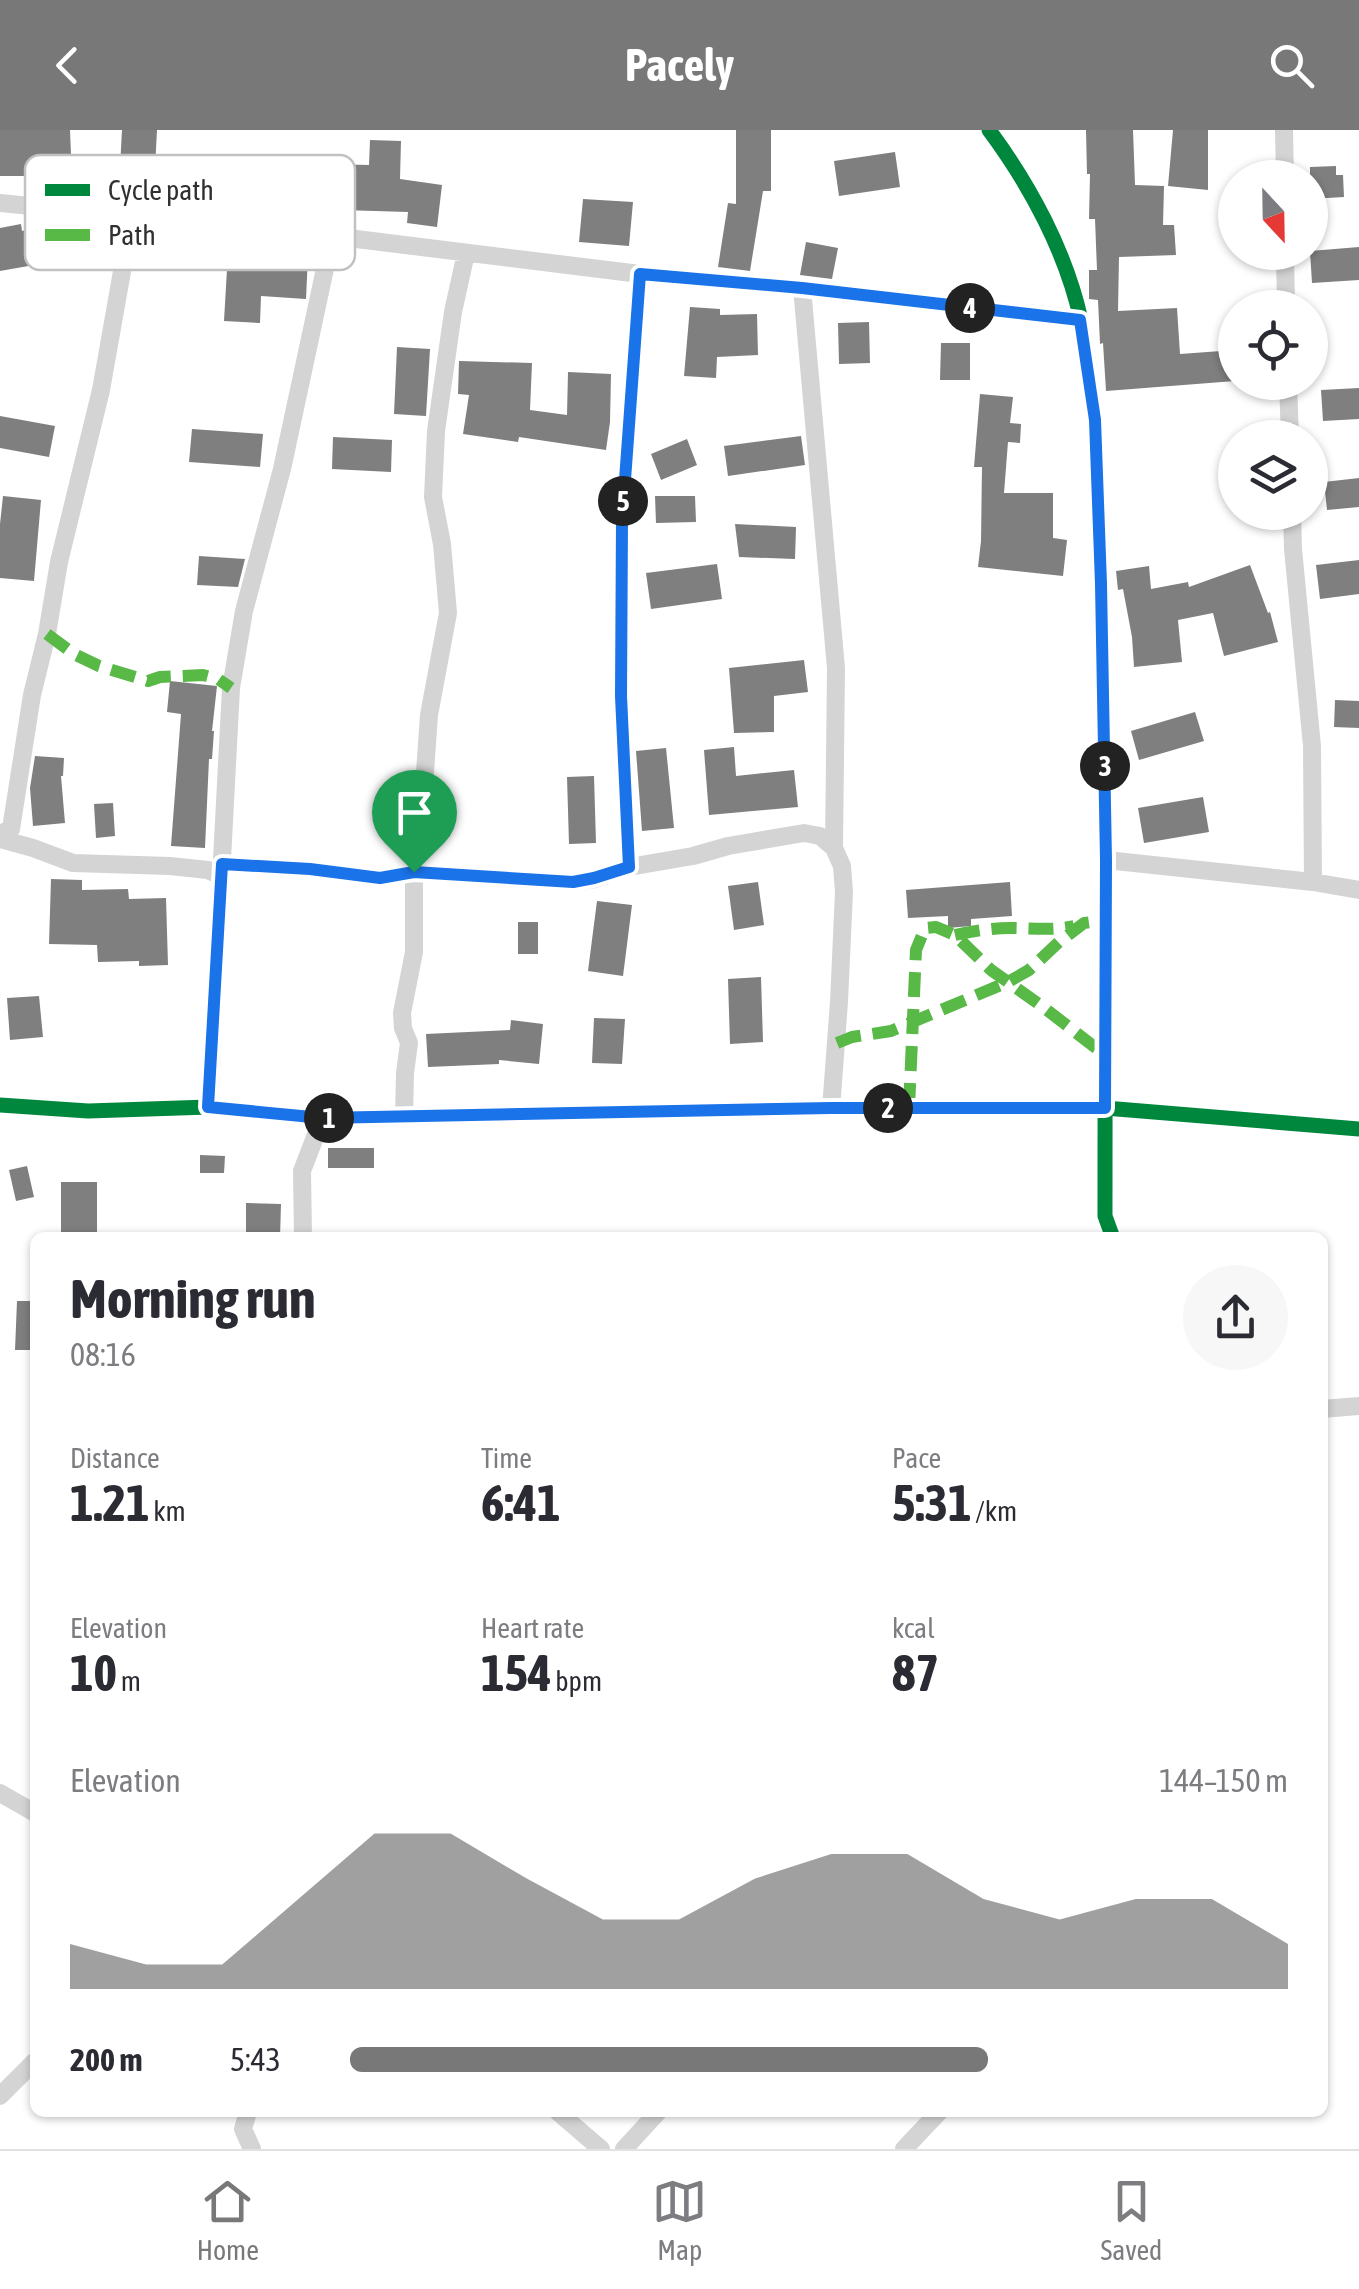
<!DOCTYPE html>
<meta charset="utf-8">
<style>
body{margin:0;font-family:"Asap Condensed",sans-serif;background:#f7f7f7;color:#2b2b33;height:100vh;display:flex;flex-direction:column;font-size:38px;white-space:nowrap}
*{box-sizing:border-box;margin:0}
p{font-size:32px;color:#7c7c81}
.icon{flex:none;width:55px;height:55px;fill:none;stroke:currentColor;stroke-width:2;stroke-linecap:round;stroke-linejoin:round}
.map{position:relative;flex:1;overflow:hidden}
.details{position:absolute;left:30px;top:1102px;width:1298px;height:885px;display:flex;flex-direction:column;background:#fff;border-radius:15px;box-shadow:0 2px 8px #0004}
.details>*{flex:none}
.needle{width:65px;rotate:158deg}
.buttons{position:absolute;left:1218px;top:30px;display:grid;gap:20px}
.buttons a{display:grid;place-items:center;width:110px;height:110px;border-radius:50%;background:#fff;box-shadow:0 2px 8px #0004;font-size:50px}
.pin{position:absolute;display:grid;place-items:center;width:85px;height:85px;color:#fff;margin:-102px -42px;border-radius:50% 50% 50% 0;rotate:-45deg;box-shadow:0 0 10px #0007}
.pin .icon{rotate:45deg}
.km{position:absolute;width:50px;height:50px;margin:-25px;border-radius:50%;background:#222;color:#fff;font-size:28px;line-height:50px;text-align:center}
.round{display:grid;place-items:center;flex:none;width:105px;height:105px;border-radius:52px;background:#f7f7f7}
.head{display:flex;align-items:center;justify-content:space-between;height:170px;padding:0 40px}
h1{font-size:55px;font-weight:700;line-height:75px}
.figures{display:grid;grid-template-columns:repeat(3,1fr);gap:15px;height:170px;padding:10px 40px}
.figures div{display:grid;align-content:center}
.figures b{font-size:50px;font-weight:700}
.figures small{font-size:28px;font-weight:400}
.figures p{font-size:28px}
.chart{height:280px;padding:20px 40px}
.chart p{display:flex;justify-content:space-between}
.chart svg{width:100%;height:180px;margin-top:10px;fill:#787878;opacity:.7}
ul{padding:0 40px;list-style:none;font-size:32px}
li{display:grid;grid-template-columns:160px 120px 1fr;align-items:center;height:75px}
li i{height:25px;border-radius:12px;background:#787878}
header{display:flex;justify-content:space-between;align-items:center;height:130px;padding:0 40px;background:#787878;color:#fff;font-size:45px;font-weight:700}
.tabs{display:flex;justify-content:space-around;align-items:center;height:140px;border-top:2px solid #e1e1e2;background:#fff;font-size:28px;color:#7c7c81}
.tabs a{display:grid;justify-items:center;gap:5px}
.tabs .selected{color:#787878}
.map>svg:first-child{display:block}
</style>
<header><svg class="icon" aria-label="back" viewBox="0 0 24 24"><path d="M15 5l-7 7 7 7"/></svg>Pacely<svg class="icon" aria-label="search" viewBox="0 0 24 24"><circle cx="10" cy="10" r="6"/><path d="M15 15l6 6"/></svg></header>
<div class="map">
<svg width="1359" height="2019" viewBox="0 0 1359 2019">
<rect width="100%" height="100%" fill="#fff"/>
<!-- building -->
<path fill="#7f7f7f" d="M0 0H70L72 50 40 51 39 46H0Z
M122 0H157L154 58 119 56Z
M736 0H771V61H763L750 141 718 137 728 73 736 74Z
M1086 0H1133L1135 55 1164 56 1163 95H1174L1176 125 1119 127 1118 181 1177 178 1180 224 1235 220V251L1106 261 1103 213 1100 214 1098 170 1089 169V140H1097L1095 89H1089L1090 44H1087Z
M1173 0H1208V60L1168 56Z
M370 10 401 11 400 49 442 55 437 97 407 93 408 82 342 80 343 62 312 91 300 90 296 86 327 56 328 34 369 35Z
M895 22 900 57 839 66 834 31Z
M1336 36V45H1343L1344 67 1310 69V37Z
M583 69 633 72 629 116 579 112Z
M52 92 64 133 36 141 34 135 0 141V98L21 94 22 101Z
M806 112 838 118 832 149 800 145Z
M1359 117V150L1312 153 1310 121Z
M228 122 308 126 306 169 261 166 260 193 224 191Z
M690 177 720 179V185L757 184 758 225 717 227 716 248 684 246Z
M869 192 870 233 839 234 838 193Z
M941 213H970V250H940Z
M397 217 430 219 426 286 394 284Z
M459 231 532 233 530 280 567 285 568 242 611 244 610 292 606 320 519 307 518 312 463 304 469 265 458 264Z
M1359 258V289L1323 291 1321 260Z
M980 264 1013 267 1010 293 1021 294 1020 313 1008 312 1004 363H1053V408L1067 410 1063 446 978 437 981 411 982 337H974Z
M0 286 55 296 49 327 0 318Z
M192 299 263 304 260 337 189 332Z
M801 306 805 335 728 346 724 316Z
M333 307 392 310 391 342 332 339Z
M687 309 697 335 661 350 651 324Z
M1359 348V377L1327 380 1324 352Z
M3 366 41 370 34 451 0 448V394Z
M655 366H695L696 392 656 393Z
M735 394 796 397 795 429 739 427Z
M199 426 245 429 238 457 197 455Z
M1359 430V464L1320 469 1316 435Z
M717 434 722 469 651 479 646 443Z
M1250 435 1268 483 1270 482 1278 512 1224 526 1213 483 1178 490 1182 532 1134 537 1132 507 1123 459 1118 460 1116 441 1149 436 1151 459 1188 452 1189 457Z
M804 530 808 562 774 566V602L734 603 729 538Z
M170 551 217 556 212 601H214L212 629H209L205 718 171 716 181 584 167 582Z
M1335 570 1359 571V598L1334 597Z
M1195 582 1204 611 1139 630 1131 601Z
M734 617 736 646 794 640 798 677 709 685 704 620Z
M666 618 674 698 642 701 636 621Z
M35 626 64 628 63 646H61L65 693 33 696 30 658Z
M594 646 596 713 569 714 567 647Z
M1203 667 1209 702 1144 713 1138 678Z
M113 673 115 706 96 708 94 674Z
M51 749 82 750V760L128 759 129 769 166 768 168 835 139 836V831L98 832 97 815 49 814Z
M758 752 764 795 734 800 728 756Z
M1010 752 1012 786 971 789V796L948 798V786L908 788 906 760Z
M597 771 632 775 623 846 588 841Z
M518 792H538V824H518Z
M761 847 763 912 730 914 728 849Z
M39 866 43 907 10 910 7 868Z
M594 888 625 889 622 934 592 933Z
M511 890 543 894 539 934 499 930V934L428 937 426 904 510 900Z
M328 1018H374V1038H328Z
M200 1025 225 1026 224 1043H200Z
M27 1036 34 1067 16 1071 9 1040Z
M61 1052H97V1108H61Z
M246 1073 281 1074 280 1108H246Z
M17 1171H35V1220H15Z"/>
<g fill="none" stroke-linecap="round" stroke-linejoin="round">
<!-- minor -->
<path stroke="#d4d4d4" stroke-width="18" d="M989 0C1030 55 1066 122 1081 190 1103 295 1100 417 1102 524 1106 711 1105 899 1105 1086L1113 1108
M1284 0 1285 48
M0 73 332 106 640 144 802 158 1080 189
M1285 122 1286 178
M802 158 836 538 834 718
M1288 252 1290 308
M1292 382 1293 419 1312 616 1313 752
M0 704 11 699 32 565 47 504 59 432 101 260 132 85
M0 709 33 718 73 733 170 736 208 740 221 746
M1106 730 1313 752 1359 760
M222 734 310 739 380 748 414 742 573 752 595 749 629 737 621 566 622 391 640 144
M629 737 693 726 728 716 804 703 820 706 834 718 842 736 844 762 839 872 831 979
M0 975 88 981 209 977 322 989 831 979 1105 978 1359 999
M209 977 231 558 244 481 282 339 332 106
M404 988 405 943 409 913 403 898 402 883 414 822V742L422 685 429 585 448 483 442 414 433 367 436 301 453 182 466 123
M303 1108 302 1041 322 989
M1322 1279 1359 1276
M0 1663 35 1683
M0 1966 35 1931
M248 1982 243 1999 252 2019
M558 1982 601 2019
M624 2019 658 1982
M904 2019 939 1982"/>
<!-- quiet -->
<path stroke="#58b947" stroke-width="12" stroke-dasharray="25 12" stroke-linecap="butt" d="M47 504 74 524 99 536 148 551 160 547 203 545 218 549 231 558
M955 805C973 801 991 798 1010 798 1033 798 1052 801 1074 796
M837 913 852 907 891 901 1008 852 1029 840 1059 812 1084 793 1106 790
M909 978 916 820 925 798 936 797 955 805 991 840 1043 877 1105 925"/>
<!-- cycleway casing -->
<g stroke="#fff" stroke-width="21">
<path id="cycleway" d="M989 0C1030 55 1066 122 1081 190 1103 295 1100 417 1102 524 1106 711 1105 899 1105 1086L1113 1108
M0 975 88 981 209 977 322 989 831 979 1105 978 1359 999"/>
</g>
<!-- cycleway -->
<use href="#cycleway" stroke="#00873e" stroke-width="15"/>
</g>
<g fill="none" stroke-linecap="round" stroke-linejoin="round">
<!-- route casing -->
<g stroke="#fff" stroke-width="20">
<path id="route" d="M640 144 802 158 1080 190 1095 290 1101 454 1106 730 1105 978H831L322 988 208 977 222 734 310 739 380 748 414 742 573 752 594 748 629 737 621 566 622 391Z"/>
</g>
<!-- route -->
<use href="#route" stroke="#1a73e8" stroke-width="12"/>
</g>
<!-- legend -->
<rect x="25" y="25" width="330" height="115" rx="15" fill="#fff" stroke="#c1c1c1" stroke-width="2.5"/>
<rect x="45" y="54" width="45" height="12" fill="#00873e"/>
<rect x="45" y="99" width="45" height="12" fill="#58b947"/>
<g font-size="28" fill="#303030">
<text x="108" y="70">Cycle path</text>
<text x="108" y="115">Path</text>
</g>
</svg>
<div class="buttons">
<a><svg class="needle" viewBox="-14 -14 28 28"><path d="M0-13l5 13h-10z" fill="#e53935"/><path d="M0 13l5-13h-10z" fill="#7c7c81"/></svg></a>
<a><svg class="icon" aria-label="locate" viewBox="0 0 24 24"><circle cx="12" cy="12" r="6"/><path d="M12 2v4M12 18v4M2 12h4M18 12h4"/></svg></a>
<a><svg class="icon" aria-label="layers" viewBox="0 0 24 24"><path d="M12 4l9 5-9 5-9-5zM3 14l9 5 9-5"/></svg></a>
</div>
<div class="pin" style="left:414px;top:742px;background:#1e9e55"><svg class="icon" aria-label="arrive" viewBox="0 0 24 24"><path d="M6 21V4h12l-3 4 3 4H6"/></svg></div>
<b class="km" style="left:329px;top:988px">1</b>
<b class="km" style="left:888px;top:978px">2</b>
<b class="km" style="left:1105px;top:636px">3</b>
<b class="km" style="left:970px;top:178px">4</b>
<b class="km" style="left:623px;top:371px">5</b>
<section class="details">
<div class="head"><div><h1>Morning run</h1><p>08:16</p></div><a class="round"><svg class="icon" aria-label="share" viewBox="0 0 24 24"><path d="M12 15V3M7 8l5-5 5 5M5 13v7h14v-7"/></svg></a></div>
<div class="figures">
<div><p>Distance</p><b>1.21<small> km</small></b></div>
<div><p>Time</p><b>6:41</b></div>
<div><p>Pace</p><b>5:31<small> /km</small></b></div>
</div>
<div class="figures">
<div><p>Elevation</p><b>10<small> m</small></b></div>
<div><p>Heart rate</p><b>154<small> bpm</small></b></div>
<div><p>kcal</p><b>87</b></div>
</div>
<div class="chart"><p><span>Elevation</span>144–150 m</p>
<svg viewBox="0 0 160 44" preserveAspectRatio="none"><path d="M0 44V33L10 38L20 38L30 22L40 6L50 6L60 17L70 27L80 27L90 17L100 11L110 11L120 22L130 27L140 22L150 22L160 33V44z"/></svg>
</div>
<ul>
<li><b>200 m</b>5:43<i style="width:68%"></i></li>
</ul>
</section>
</div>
<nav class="tabs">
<a class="selected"><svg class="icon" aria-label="home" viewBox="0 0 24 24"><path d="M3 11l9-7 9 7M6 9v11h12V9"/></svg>Home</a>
<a><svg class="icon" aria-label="map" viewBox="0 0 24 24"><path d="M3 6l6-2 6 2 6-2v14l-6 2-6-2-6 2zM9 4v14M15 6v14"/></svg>Map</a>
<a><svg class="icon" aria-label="saved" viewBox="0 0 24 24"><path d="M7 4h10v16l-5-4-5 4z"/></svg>Saved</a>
</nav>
